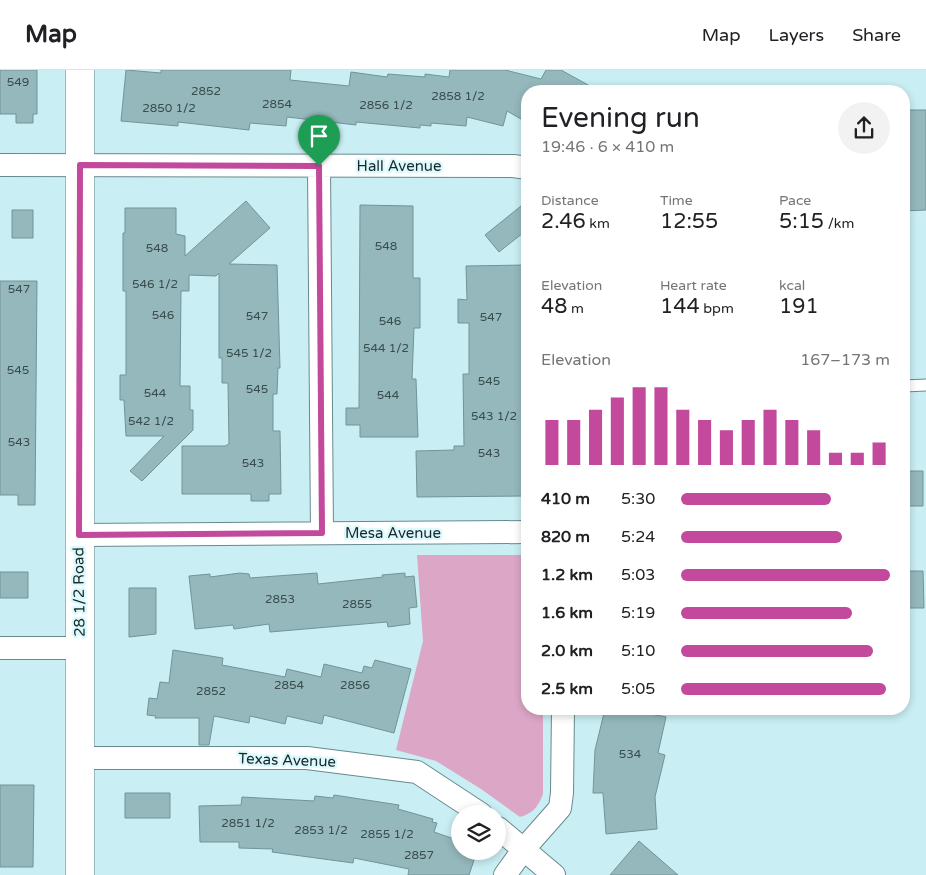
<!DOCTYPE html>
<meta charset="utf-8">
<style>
body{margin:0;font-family:"Varela Round",sans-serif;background:#f2f2f2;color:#202124;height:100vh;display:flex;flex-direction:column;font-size:19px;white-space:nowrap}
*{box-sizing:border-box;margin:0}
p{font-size:16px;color:#757577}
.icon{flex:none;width:28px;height:28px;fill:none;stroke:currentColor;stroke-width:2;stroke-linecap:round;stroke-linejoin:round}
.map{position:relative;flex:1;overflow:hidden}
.drawer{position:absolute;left:521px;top:15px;width:389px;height:630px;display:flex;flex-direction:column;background:#fff;border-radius:20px;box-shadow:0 2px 8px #0003}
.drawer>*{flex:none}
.tools{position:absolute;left:451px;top:735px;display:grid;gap:10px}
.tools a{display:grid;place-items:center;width:55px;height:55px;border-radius:50%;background:#fff;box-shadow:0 2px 8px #0003;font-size:25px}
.pin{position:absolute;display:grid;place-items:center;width:42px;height:42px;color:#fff;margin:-51px -21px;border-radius:50% 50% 50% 0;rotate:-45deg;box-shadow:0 0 5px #0007}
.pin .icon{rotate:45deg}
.round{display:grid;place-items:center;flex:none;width:52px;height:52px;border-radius:26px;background:#f2f2f2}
.overview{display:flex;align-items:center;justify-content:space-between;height:85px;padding:0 20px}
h1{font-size:28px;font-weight:600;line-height:38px}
.metrics{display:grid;grid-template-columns:repeat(3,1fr);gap:8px;height:85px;padding:5px 20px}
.metrics div{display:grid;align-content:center}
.metrics b{font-size:21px;font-weight:600}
.metrics small{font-size:14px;font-weight:400}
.metrics p{font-size:14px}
.chart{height:140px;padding:10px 20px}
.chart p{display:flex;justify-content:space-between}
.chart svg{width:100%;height:90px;margin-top:5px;stroke:#c2499c;stroke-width:6}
ul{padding:0 20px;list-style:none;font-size:16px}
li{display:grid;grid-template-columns:80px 60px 1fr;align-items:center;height:38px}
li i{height:12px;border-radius:6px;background:#c2499c}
header{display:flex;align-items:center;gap:30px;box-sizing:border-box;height:70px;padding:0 25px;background:#fff;border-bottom:1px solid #e0e0e0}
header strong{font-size:24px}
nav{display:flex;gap:28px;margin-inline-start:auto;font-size:18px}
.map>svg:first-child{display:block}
</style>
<header>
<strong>Map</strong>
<nav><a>Map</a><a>Layers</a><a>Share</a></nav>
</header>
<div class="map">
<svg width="926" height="805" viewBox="0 0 926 805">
<rect width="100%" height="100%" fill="#c9eef3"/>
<!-- green -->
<path fill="#dca7c7" d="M417 485H527L528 639H543V724C538 737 533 743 520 747L481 719 436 691 396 680 423 571Z"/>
<!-- building -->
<path fill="#95b8bc" stroke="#729499" d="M0 0H37V44H33V53H16V44H0Z
M126 0 161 3V0H291L290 10 349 16 351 2 387 7 388 4 425 7V4L449 7 450 0H505L541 9 546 0H561L599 21H528V53L507 41 503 56 467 47 466 56 431 53V56L420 55V58L356 52V55L287 47 286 56 250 53 249 60 178 52V56L121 51Z
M904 40H926V140L904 141Z
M246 131 270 158 229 194 277 195 280 298H278L277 324H273V361H280L281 424H269V431H251V424H182V376H225L229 374 228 313H222V288H219V203L216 206 189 205V221H181L180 316H190V340H193V360L142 411 130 401 164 366H126L124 330H120V305H126V221H123V163H125V138H176V164L185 166V186Z
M360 135 413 136V208H420V258H414L412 309H416L418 367H360V355H346V338H359Z
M521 136 528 144V159L499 182 485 165Z
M12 140H33V168H12Z
M525 195 524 426 417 427 416 381 454 380V376H464L463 304H469V253H458V229L467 230 466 196Z
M0 211H37L35 435H18V425H0Z
M904 401H923V436H904Z
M904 501H923L924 538H904Z
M0 502H28V528H0Z
M240 503 249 504 250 508 317 503 318 514 383 507 382 505 405 503V507L414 506 417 537 409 538 410 554 388 557 387 552 270 562 269 554 234 559 233 555 195 559 189 506 210 504V507Z
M129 518H156V564L129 567Z
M173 580 223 588 222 595 285 607 287 599 321 607 324 594 362 603 364 596 372 598 375 590 411 599 394 663 324 645 322 654 287 646 285 654 250 646 249 653 214 646 209 675H199V648H155L156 646 147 645 149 628 157 629 160 612 169 613Z
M605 639H626L666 647 658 683 665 685 655 727 657 759 606 764 603 723H593L595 680Z
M0 715H34L33 797H0Z
M125 723H170V748H125Z
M334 725 399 735 398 739 433 749 432 752 437 753 434 762 460 771V781H477L469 805H408L409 799 354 788 353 793 272 782 273 779 239 778V772H200L199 736 241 735 242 727 314 731 315 726 333 728Z
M639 771 678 805H610Z"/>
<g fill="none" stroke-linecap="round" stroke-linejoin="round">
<!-- service casing -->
<g stroke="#688a8e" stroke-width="13">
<path id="service" d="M904 316 926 315"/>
</g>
<!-- minor casing -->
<g stroke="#688a8e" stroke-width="24">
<path id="minor" d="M0 95 513 96 528 98
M319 96 322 463
M79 465 528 462
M0 578H80
M80 688H307L417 702 481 744
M498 758 554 805
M505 805 523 780 560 738 562 723 563 639"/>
</g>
<!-- tertiary casing -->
<g stroke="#688a8e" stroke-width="29">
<path id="tertiary" d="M80 805V0"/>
</g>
<!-- service -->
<use href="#service" stroke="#fff" stroke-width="11"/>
<!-- minor -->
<use href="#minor" stroke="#fff" stroke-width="22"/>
<!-- tertiary -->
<use href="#tertiary" stroke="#fff" stroke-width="28"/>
</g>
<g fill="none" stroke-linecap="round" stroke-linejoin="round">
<!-- route casing -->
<g stroke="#fff" stroke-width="10">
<path id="route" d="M80 95 319 96 322 463 79 465Z"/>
</g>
<!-- route -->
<use href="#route" stroke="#c2499c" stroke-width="6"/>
</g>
<g text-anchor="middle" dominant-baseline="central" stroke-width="5" stroke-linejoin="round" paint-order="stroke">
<!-- number labels -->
<g font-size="12" fill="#394c4e">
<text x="18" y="12">549</text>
<text x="206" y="21">2852</text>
<text x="458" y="26">2858 1/2</text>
<text x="277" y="34">2854</text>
<text x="386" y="35">2856 1/2</text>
<text x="169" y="38">2850 1/2</text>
<text x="386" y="176">548</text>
<text x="157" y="178">548</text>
<text x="155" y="214">546 1/2</text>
<text x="19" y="219">547</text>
<text x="163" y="245">546</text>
<text x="257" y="246">547</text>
<text x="491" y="247">547</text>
<text x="390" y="251">546</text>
<text x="386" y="278">544 1/2</text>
<text x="249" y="283">545 1/2</text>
<text x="18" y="300">545</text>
<text x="489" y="311">545</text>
<text x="257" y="319">545</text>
<text x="155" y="323">544</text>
<text x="388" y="325">544</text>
<text x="494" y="346">543 1/2</text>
<text x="151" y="351">542 1/2</text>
<text x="19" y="372">543</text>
<text x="489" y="383">543</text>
<text x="253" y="393">543</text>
<text x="280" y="529">2853</text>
<text x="357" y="534">2855</text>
<text x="289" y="615">2854</text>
<text x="355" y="615">2856</text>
<text x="211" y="621">2852</text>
<text x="630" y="684">534</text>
<text x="248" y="753">2851 1/2</text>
<text x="321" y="760">2853 1/2</text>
<text x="387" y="764">2855 1/2</text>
<text x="419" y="785">2857</text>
</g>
<!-- street labels -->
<g font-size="15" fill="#1a282a" stroke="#dcfafd">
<text x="399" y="96">Hall Avenue</text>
<text x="393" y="463">Mesa Avenue</text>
<text transform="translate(79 522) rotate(-91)">28 1/2 Road</text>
<text transform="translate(287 690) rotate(2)">Texas Avenue</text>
</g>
</g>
</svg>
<div class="tools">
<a><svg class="icon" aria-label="layers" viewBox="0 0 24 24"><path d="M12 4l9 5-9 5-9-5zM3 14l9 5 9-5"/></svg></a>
</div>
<div class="pin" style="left:319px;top:96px;background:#1e9e55"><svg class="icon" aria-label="arrive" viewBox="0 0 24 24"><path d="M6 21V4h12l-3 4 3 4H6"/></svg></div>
<section class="drawer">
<div class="overview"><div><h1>Evening run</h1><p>19:46 · 6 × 410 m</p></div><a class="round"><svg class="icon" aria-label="share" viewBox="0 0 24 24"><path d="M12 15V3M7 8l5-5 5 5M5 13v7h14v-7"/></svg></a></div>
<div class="metrics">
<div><p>Distance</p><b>2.46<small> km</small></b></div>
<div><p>Time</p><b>12:55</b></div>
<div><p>Pace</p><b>5:15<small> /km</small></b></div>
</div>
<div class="metrics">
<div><p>Elevation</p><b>48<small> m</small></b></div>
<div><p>Heart rate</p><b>144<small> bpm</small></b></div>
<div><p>kcal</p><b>191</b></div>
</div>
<div class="chart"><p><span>Elevation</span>167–173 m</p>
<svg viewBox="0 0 160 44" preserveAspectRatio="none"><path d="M5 44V22M15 44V22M25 44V17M35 44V11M45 44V6M55 44V6M65 44V17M75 44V22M85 44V27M95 44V22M105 44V17M115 44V22M125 44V27M135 44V38M145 44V38M155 44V33"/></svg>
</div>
<ul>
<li><b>410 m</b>5:30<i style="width:72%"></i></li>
<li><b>820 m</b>5:24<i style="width:77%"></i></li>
<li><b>1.2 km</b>5:03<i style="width:100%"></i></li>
<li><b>1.6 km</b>5:19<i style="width:82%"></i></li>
<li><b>2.0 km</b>5:10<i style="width:92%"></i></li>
<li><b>2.5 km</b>5:05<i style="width:98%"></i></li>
</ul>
</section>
</div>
